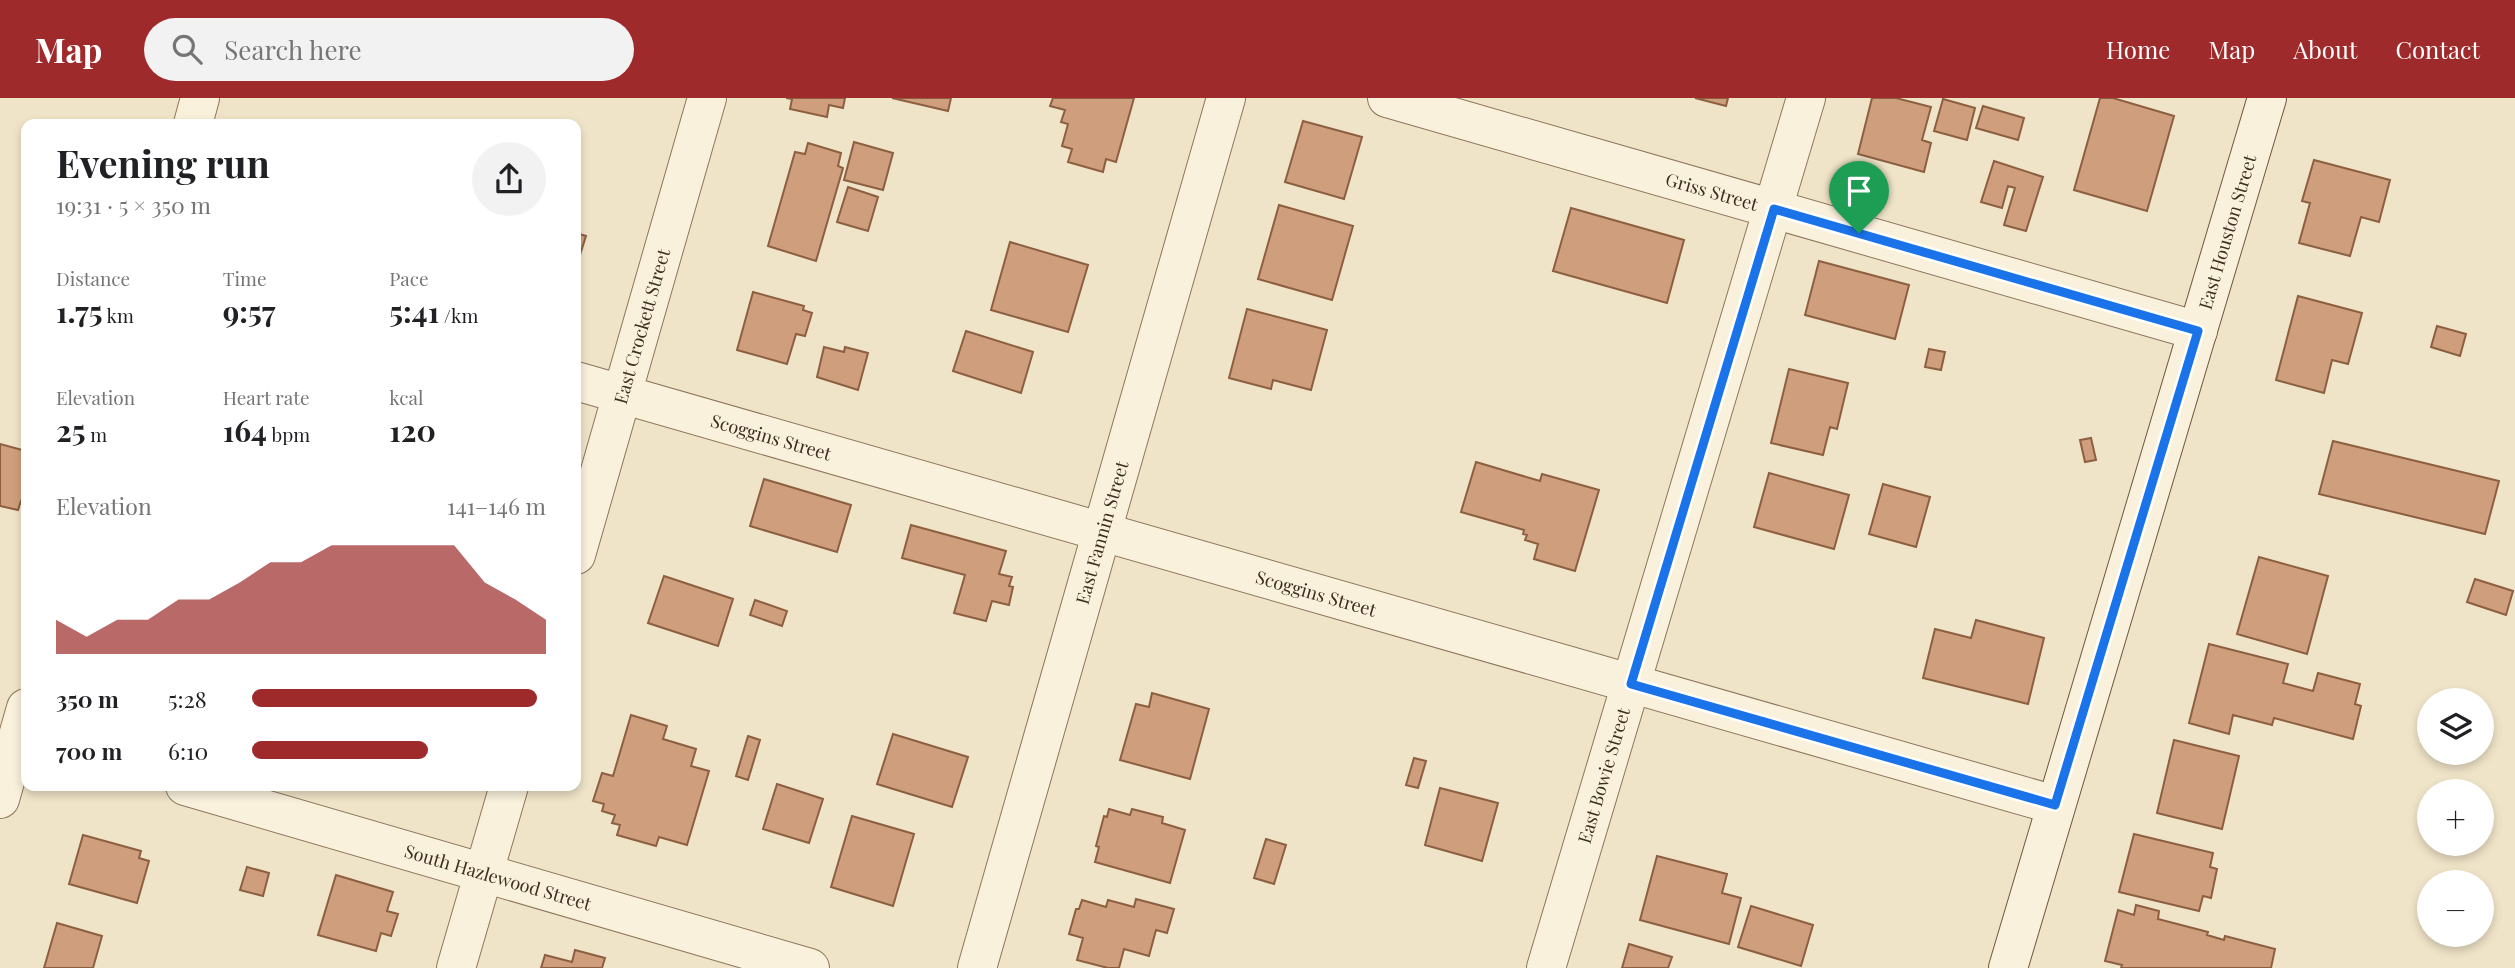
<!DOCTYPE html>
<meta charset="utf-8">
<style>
body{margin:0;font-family:"Playfair Display",serif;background:#f2f2f2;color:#202124;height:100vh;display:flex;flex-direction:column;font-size:26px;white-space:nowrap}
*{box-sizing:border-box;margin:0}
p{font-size:23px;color:#757577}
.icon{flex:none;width:38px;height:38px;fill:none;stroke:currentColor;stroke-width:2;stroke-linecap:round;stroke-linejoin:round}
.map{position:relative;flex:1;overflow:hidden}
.details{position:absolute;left:21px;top:21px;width:560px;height:672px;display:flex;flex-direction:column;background:#fff;border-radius:14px;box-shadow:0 4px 10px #0003}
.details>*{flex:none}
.tools{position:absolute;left:2417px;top:590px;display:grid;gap:14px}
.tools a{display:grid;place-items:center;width:77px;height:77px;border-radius:50%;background:#fff;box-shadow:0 4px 10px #0003;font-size:35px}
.pin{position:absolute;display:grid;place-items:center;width:60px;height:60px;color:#fff;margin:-72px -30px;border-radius:50% 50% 50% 0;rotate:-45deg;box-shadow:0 0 7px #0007}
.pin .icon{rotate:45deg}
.round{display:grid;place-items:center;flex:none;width:74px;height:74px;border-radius:37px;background:#f2f2f2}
.head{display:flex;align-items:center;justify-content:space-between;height:119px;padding:0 35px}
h1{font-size:38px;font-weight:700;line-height:52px}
.figures{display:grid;grid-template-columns:repeat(3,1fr);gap:10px;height:119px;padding:7px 35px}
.figures div{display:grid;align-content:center}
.figures b{font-size:30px;font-weight:700}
.figures small{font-size:19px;font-weight:400}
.figures p{font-size:19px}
.chart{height:196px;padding:14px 35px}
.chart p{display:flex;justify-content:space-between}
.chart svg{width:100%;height:126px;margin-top:7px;fill:#9e2a2b;opacity:.7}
ul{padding:0 35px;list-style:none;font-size:23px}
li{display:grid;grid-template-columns:112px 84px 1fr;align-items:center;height:52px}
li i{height:18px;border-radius:9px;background:#9e2a2b}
header{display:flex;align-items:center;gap:42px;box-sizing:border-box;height:98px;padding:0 35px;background:#9e2a2b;color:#fff}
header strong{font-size:33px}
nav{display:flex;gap:38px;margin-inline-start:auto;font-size:24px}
.search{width:490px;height:63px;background:#f2f2f2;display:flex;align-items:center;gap:18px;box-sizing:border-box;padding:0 24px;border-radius:38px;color:#757577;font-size:26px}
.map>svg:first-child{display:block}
</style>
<header>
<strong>Map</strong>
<div class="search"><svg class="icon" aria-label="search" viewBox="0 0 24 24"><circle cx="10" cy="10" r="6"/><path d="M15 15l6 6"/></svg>Search here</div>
<nav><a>Home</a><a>Map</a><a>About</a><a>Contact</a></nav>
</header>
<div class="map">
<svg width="2515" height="870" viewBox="0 0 2515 870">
<rect width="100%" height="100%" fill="#f0e4c8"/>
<!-- building -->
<path fill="#cf9f7d" stroke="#8d5f41" stroke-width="2" d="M786 0H845L843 10 829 7 827 19 790 11 792 1Z
M892 0H951L948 13Z
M1053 0H1134L1116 64 1106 61 1103 74 1068 64 1072 51 1062 48 1068 26 1061 24 1065 12 1050 8Z
M1695 0H1728L1726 8Z
M1872 0H1896L1931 9 1922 42 1931 45 1924 74 1858 56Z
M2100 0H2113L2174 18 2147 113 2074 92Z
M1943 1 1975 10 1967 42 1934 33Z
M1983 8 2024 20 2018 42 1976 30Z
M1303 23 1362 39 1344 101 1285 84Z
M854 44 893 55 883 92 844 82Z
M808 45 841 55 838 68 843 70 816 163 768 148 795 54 805 56Z
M2314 62 2390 82 2379 124 2361 119 2350 158 2299 145 2310 105 2302 103Z
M1994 63 2043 79 2026 133 2004 127 2015 90 2008 88 2002 110 1981 104Z
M848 89 878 99 868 133 837 124Z
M1279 107 1353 128 1332 202 1258 181Z
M1571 110 1684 142 1667 205 1553 173Z
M576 135 586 138 577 166H576Z
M1010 144 1088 167 1068 234 991 212Z
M1819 163 1909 187 1895 241 1805 217Z
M753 194 804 208 803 212 812 215 805 238 796 236 787 266 737 252Z
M2298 198 2362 215 2348 266 2332 262 2324 295 2276 282Z
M1247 211 1327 232 1311 292 1273 282 1271 291 1229 280Z
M2437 228 2466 236 2460 258 2431 249Z
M966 233 1033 254 1021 295 953 273Z
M824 249 844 254 845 249 868 255 858 292 817 279Z
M1929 251 1945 254 1941 272 1925 269Z
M1789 271 1848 285 1837 331 1830 329 1823 357 1771 345Z
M2091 340 2096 362 2085 364 2080 342Z
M2333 343 2499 383 2485 436 2319 396Z
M0 346 26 353V404L21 403 18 412 0 408Z
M1476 364 1540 383 1542 376 1599 392 1575 473 1534 461 1538 446 1525 442 1527 437 1523 436 1524 432 1461 414Z
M1769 375 1849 397 1834 451 1754 429Z
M764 381 851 407 837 454 750 428Z
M1883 386 1930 399 1916 449 1869 436Z
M911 427 1006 453 999 476 1012 479 1009 488 1013 489 1009 507 992 503 986 523 954 515 965 477 902 460Z
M2259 459 2328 478 2307 556 2237 536Z
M664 478 733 501 718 548 648 525Z
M2475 481 2513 493 2506 517 2467 504Z
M755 502 787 513 782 528 750 517Z
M1976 522 2044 540 2028 606 1923 580 1935 531 1971 540Z
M2209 546 2288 566 2283 585 2313 593 2318 575 2360 586 2355 606 2361 608 2353 641 2274 620 2272 627 2233 617 2229 636 2189 625Z
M1152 595 1209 611 1190 681 1120 662 1136 606 1149 609Z
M631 617 667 628 663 641 696 651 691 668 709 673 687 747 659 739 656 748 617 737 620 727 612 725 615 717 602 713 604 706 593 703 602 675 613 678Z
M893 636 968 659 952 709 877 686Z
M748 638 760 642 748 682 736 678Z
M2174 642 2239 658 2222 731 2157 715Z
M1414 660 1426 663 1418 690 1406 687Z
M777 686 823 701 809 745 763 731Z
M1440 690 1498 705 1482 763 1425 747Z
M1109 711 1130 717 1132 711 1163 719 1162 725 1185 732 1170 785 1095 764 1099 749 1096 748 1104 718 1107 719Z
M852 718 914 736 893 808 831 789Z
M2134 736 2213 755 2210 769 2217 771 2211 800 2203 798 2199 813 2119 794Z
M83 737 141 753 139 760 149 763 137 805 69 786Z
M1266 741 1286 747 1274 786 1254 780Z
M1657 758 1727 776 1722 795 1741 800 1729 846 1640 822Z
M247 769 269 775 263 798 240 792Z
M336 777 393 794 387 813 398 816 391 838 381 835 376 853 318 837Z
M1136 801 1174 811 1167 835 1156 832 1149 858 1124 851 1119 870H1108L1077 862 1083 840 1069 836 1076 811H1079L1082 802 1106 809 1108 802 1134 809Z
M2136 807 2159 813 2158 821 2208 834 2207 837 2224 842 2225 838 2275 851 2271 870H2121L2122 867 2105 863 2118 812 2134 817Z
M1751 808 1813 827 1801 868 1738 849Z
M57 825 102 838 93 870H44Z
M1629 846 1672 859 1668 870H1622Z
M575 852 605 860 602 870H541L545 857 572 864Z"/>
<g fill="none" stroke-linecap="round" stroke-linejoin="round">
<!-- minor casing -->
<g stroke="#8d765c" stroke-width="40">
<g id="minor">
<path id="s1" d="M1387 0 2198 233"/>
<path id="s2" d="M576 283 2055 707"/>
<path id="s3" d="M576 457 707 0"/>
<path id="s4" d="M185 688 810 870"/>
<path d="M456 870 509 688"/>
<path id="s5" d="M977 870 1226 0"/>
<path id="s6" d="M1546 870 1806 0"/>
</g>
</g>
<!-- tertiary casing -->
<g stroke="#8d765c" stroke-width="40">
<path id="tertiary" d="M193 26 200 0
M0 701 26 610"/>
</g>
<!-- secondary casing -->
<g stroke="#6f573f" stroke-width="40">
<g id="secondary">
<path id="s7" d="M2008 870 2267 0"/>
</g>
</g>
<!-- minor -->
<use href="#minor" stroke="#faf1dc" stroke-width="38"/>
<!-- tertiary -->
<use href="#tertiary" stroke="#faf1dc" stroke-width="38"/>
<!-- secondary -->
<use href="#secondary" stroke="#faf1dc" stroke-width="38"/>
</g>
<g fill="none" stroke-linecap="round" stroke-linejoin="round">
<!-- route casing -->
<g stroke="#fff" stroke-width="14">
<path id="route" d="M1774 111 2198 233 2055 707 1631 586Z"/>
</g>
<!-- route -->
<use href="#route" stroke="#1a73e8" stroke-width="9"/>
</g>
<g text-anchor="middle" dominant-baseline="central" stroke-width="5" stroke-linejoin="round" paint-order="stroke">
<!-- street labels -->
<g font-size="18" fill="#3d2e20" stroke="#f7eed8">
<text stroke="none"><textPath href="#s1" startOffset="338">Griss Street</textPath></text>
<text stroke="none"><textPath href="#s7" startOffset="768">East Houston Street</textPath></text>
<text stroke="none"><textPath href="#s3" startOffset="238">East Crockett Street</textPath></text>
<text stroke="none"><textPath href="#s2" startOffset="203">Scoggins Street</textPath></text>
<text stroke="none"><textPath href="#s5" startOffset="453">East Fannin Street</textPath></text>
<text stroke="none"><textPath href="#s2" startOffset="770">Scoggins Street</textPath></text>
<text stroke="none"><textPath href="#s6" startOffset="201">East Bowie Street</textPath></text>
<text stroke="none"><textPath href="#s4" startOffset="326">South Hazlewood Street</textPath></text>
</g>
</g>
</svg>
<div class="tools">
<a><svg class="icon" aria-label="layers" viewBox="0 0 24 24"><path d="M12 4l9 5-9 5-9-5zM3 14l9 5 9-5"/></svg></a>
<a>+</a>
<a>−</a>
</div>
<div class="pin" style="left:1859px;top:135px;background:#1e9e55"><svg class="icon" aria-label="arrive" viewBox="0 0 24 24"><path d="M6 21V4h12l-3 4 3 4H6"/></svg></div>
<section class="details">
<div class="head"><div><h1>Evening run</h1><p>19:31 · 5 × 350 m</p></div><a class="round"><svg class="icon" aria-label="share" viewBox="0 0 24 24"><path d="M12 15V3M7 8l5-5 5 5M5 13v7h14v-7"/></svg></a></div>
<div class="figures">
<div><p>Distance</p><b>1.75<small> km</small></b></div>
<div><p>Time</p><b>9:57</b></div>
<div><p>Pace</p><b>5:41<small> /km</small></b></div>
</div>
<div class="figures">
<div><p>Elevation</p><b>25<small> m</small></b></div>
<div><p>Heart rate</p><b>164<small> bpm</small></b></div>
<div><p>kcal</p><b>120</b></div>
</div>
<div class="chart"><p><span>Elevation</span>141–146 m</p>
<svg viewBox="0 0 160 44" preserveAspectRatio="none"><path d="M0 44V32L10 38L20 32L30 32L40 25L50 25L60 19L70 12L80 12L90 6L100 6L110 6L120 6L130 6L140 19L150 25L160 32V44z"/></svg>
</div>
<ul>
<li><b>350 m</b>5:28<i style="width:97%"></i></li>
<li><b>700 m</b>6:10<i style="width:60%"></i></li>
</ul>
</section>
</div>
